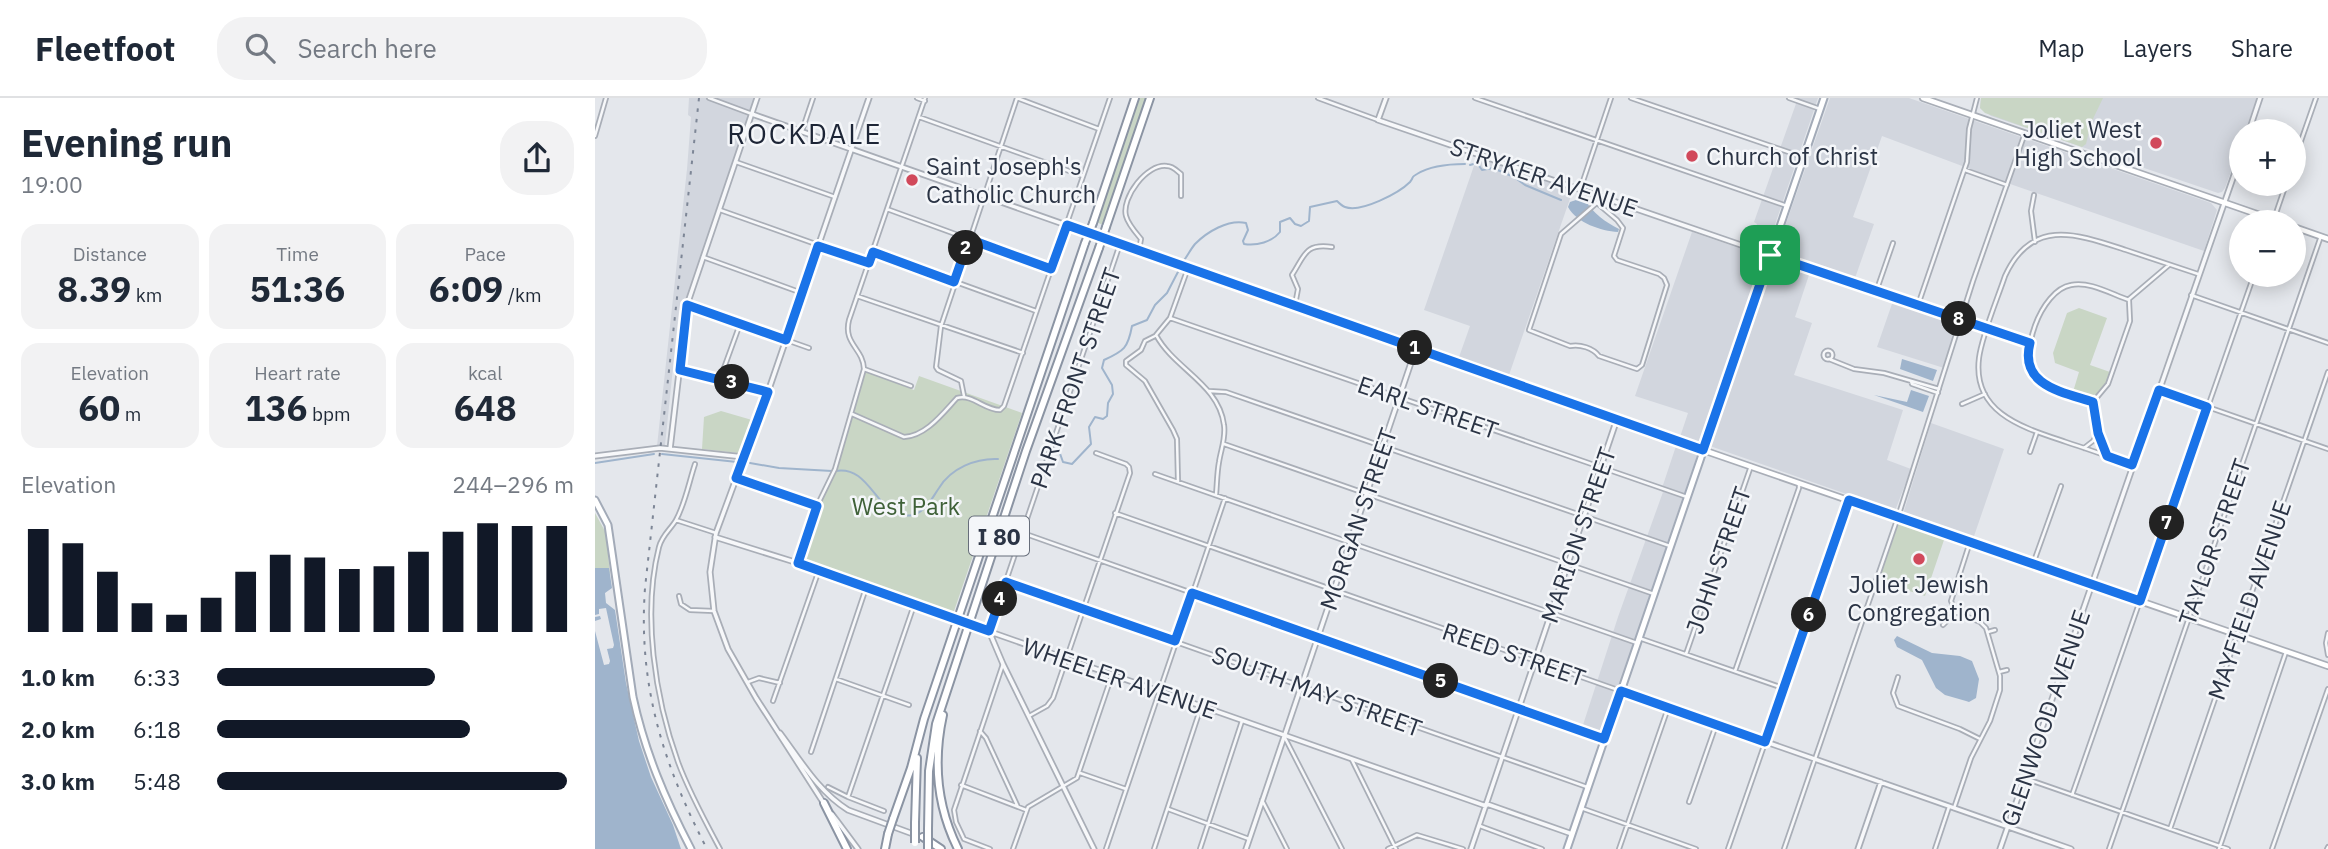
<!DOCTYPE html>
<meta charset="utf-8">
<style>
body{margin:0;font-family:"IBM Plex Sans",sans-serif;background:#f2f2f3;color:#1f2937;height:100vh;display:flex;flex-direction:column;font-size:26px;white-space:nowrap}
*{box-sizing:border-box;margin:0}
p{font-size:23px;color:#747a83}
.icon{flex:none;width:38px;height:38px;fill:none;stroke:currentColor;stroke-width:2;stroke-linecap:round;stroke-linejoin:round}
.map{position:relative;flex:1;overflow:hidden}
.panel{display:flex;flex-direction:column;background:#fff;width:595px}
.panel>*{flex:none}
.fabs{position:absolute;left:1634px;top:21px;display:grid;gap:14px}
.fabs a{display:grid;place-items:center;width:77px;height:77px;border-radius:50%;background:#fff;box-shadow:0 4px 18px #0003;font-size:35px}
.pin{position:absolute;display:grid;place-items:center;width:60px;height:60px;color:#fff;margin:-30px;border-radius:14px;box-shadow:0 4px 10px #0006}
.km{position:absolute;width:35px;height:35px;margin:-18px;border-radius:50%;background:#222;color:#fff;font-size:19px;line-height:35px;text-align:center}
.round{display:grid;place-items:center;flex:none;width:74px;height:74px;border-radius:28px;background:#f2f2f3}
.head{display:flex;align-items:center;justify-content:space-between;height:119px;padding:0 21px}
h1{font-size:38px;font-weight:800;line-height:52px}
.stats{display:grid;grid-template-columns:repeat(3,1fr);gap:10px;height:119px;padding:7px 21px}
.stats div{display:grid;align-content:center;border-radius:18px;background:#f2f2f3;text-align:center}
.stats b{font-size:35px;font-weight:800}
.stats small{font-size:19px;font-weight:400}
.stats p{font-size:19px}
.chart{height:196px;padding:14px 21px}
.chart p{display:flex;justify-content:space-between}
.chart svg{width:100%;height:126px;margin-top:7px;stroke:#111827;stroke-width:6}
ul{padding:0 21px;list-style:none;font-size:23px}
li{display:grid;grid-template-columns:112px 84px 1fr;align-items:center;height:52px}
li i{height:18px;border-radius:9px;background:#111827}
header{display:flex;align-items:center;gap:42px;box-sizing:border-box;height:98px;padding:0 35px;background:#fff;border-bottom:2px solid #e0e1e3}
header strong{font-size:33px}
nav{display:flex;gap:38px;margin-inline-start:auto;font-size:24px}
.search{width:490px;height:63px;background:#f2f2f3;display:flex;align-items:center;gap:18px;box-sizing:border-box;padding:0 24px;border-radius:28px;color:#747a83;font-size:26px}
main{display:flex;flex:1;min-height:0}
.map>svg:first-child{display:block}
</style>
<header>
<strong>Fleetfoot</strong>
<div class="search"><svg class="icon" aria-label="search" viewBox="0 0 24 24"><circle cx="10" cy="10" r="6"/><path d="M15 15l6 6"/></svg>Search here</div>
<nav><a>Map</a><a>Layers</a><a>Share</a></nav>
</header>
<main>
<section class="panel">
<div class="head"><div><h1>Evening run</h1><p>19:00</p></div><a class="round"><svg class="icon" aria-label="share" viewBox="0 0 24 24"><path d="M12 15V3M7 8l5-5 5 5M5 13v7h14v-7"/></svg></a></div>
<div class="stats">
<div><p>Distance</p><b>8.39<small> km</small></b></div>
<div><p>Time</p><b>51:36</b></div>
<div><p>Pace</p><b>6:09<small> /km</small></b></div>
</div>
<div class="stats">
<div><p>Elevation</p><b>60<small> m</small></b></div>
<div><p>Heart rate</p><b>136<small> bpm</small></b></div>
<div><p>kcal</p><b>648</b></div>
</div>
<div class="chart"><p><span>Elevation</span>244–296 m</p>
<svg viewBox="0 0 160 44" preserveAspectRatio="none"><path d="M5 44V8M15 44V13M25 44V23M35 44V34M45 44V38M55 44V32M65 44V23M75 44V17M85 44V18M95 44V22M105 44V21M115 44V16M125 44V9M135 44V6M145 44V7M155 44V7"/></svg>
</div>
<ul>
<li><b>1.0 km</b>6:33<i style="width:61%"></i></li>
<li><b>2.0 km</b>6:18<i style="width:71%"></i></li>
<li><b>3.0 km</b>5:48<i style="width:98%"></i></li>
</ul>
</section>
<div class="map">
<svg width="1733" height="751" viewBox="0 0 1733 751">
<rect width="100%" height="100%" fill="#e4e7ec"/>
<!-- built -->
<path fill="#d2d6de" d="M94 0H159L87 213 84 212 70 347 62 348 92 71 96 19 93 17Z
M1203 0H1223L1172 150 1169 152 1155 147 1162 126 1159 124Z
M1235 0H1314L1616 105 1622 112 1609 153 1418 87 1287 38 1258 119 1279 126 1259 183 1183 157 1181 154Z
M1386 0H1662L1650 33H1647V43L1630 90 1627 94 1623 95 1396 18 1385 10Z
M882 59 978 92 914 277 864 259 875 228 829 212Z
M1097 134 1167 158 1169 160 1106 344 1103 345 1085 339 1093 315 1040 298Z
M1179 162 1215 174 1200 219 1217 225 1199 277 1308 312 1292 362 1316 371 1300 413 1115 348Z
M1298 203 1361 226 1349 270 1282 249Z
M1336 325 1409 351 1378 441 1308 416Z
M1082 345 1102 352 1103 355 1007 637 987 630 1023 519 1068 394 1066 393Z"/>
<!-- green -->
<path fill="#c9d6c5" d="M543 0H551V2L508 127 501 124Z
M1386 0H1508L1496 25 1491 46 1487 49 1390 15 1385 10Z
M1484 210 1512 220 1495 267 1515 274C1507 297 1501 302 1478 294L1484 274 1460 265 1458 255 1472 215Z
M270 273 319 292 324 278 427 315 358 516 206 464V456L245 354Z
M126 313 157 322 146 352 143 355 107 351 109 319Z
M0 415 11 435 15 476 8 470H0Z
M1308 424 1350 439 1330 498 1283 483 1303 427Z"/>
<!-- water -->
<path fill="#9fb4cc" d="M984 101 990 102C998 115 1010 124 1024 131L1023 134C1006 133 982 125 973 109L975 104Z
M1307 261 1342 272 1338 283 1305 271Z
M1316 292 1334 298 1328 314 1279 297 1312 304Z
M0 470H14L17 490 10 495 11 505 20 512 31 585 44 643 56 679 78 727 86 751H0Z
M1302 538 1337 555 1365 558 1377 563 1384 581 1381 600 1374 604 1371 603 1350 597 1341 590 1327 562 1302 549 1299 542Z"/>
<!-- pier -->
<path fill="#e4e7ec" d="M11 510 19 547 18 550 12 551 15 563 14 566 9 567 0 533V523L6 521 5 518 0 519V517L4 516V511Z"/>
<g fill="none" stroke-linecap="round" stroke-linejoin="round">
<!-- stream -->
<path stroke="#9fb4cc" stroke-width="2" d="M875 67 882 65 887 72 898 70 919 79 930 87 966 102
M587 165C592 159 595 152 600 146 612 134 633 121 651 125L653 132 648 143 649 146C662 148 677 144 685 134V124L695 120 700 126 706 128 714 123 715 109 742 103C744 105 747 108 750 109 766 115 804 95 815 84 820 78 815 80 822 76 835 68 855 66 870 66
M463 350 468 364 477 366 496 346 494 329 500 319 508 321 512 318 513 305 518 296 517 287 507 270 509 262C529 253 533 250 537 228L552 222 560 207 572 195 585 170
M67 356 142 364
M0 365 59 356
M155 365 184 370 237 373
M240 373C278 366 281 424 318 417
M321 416C333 410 337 400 344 390 356 370 381 360 403 361"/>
<!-- minor casing -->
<g stroke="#a9aeb7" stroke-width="6">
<path id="minor" d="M114 0 157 16
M322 0 330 3
M422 0 504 31
M723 0 783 22
M880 0 1192 108
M1036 0 1208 59
M1194 0 1225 11
M324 19 488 78
M207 33 218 0
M0 38 11 0
M1699 63 1721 0
M141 64 240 99
M1370 72 1412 87
M985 92 1016 0
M1439 97 1436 113 1440 144
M1002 105 1022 122 1028 130 1019 158 1022 162 1064 176 1069 180 1072 187 1047 267 1042 271 1004 258C998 250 985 246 975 248L934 232 966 136 1004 103 1006 99
M292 111 456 171
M125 112 274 165
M1678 124 1691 86
M544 152 546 141C541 135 533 126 531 118 526 100 552 65 572 68 578 68 582 73 586 76V98
M278 154 441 213
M1177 158 1435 245
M108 159 207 195
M593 170 575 220 561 237C579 271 624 286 629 327 631 340 626 351 624 364 622 375 622 386 621 397
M1281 194 1298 145
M1596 197 1733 245
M262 198 428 255
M1534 201 1574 167
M92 207 214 250
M700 207 703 191 697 177C710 157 710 145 737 149
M1323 207 1372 64 1374 31 1382 0
M575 220 1092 399
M560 238 550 243 546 252 531 263V267L550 283 578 332 582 341 583 384
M1228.5 257a4.5 4.5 0 1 1 9 0a4.5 4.5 0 1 1-9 0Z
M1234 261 1259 271 1289 275 1344 291
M269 271 316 288
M85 272 173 294
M125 281 145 226
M1316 283 1317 286 1343 295
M1564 292 1733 351
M614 293 631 294 1075 448
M369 298 366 283 343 272 341 269 346 228 422 0
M1498 304C1480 298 1456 295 1443 281 1421 259 1446 192 1476 187 1495 183 1516 196 1534 202
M1498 304 1513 286 1535 223 1534 202
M1498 304 1503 335 1512 358
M1367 306 1390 296
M257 316 309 339C331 338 348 315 362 300 378 296 389 312 405 312L409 308 515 0
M629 346 1059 496
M1489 350 1498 343 1503 335
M1435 354 1442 334
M100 366C94 384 90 406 81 422 76 431 67 437 64 449 47 516 60 600 83 664 94 694 110 723 125 751
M1537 367C1515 359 1493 351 1471 344 1430 330 1377 316 1384 260 1387 237 1402 202 1410 178 1437 119 1482 136 1531 152 1555 160 1579 168 1603 176
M560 376 1042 545
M142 381 222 408
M520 415 1026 593
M81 422 121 435
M428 435 1009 641
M203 464 222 408 240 371 269 271C268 250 248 246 254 222L330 0
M1438 466 1466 388
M411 484 992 689
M84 498 86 506 95 512 119 513
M1348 527 1361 514
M394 533 525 146
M1393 534 1400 532
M1733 535 1731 545 1733 557
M1044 540 1188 590
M1091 556 1156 368
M1140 573 1204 390V385
M1404 574 1412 572
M1303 579 1298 595 1303 608 1365 631 1385 641
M241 581 314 607
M153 584 164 580 185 585
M178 603 224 472
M434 618 452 608 458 600 535 375 534 369 531 366 501 355
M385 633 391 640 423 709
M689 638 747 751
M216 654 271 490
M757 662 801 751
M485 675 531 691
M1429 680 1633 751
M366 687 431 712
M233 689 253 699 289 713
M1477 697 1659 177
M253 699 319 507
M667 702 692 751
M1094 704 1121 627
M986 710 1101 751
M1359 710 1376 660 1395 623 1405 592V578L1391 530 1385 524 1361 514 1356 503 1375 444
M573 711 654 741
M885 728 947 751
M1575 731 1733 274
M395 751 369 741 361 724 359 712 408 566
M418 751 433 709 482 680 517 577
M511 751 630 400
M559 751 606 609
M605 751 647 623
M793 751 822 737 868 751
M1024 751 1073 610
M1133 751 1254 404
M1189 751 1303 419 1378 183 1430 35
M1340 751 1354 709
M1514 751 1726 138
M1624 751 1691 554
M1677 751 1733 591
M1732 751 1733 749"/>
</g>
<!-- tertiary casing -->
<g stroke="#a9aeb7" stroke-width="7">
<path id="tertiary" d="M791 0 783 22 1175 157
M157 16 1108 352
M1654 33 1665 0
M75 351 92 207 162 0
M0 358 65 350 149 359
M120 439 203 465 348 517
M387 531 891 708
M394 533 408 566 499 751
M1026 593 1476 751
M185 635C206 663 223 693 253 712L329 740
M228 704 161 600 133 551 119 513 115 474 121 435 173 294 274 0
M892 706 977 736
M237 716 263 751
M651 751 821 250
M876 751 1022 321
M1263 751 1286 684
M1405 751 1647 54"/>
</g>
<!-- secondary casing -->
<g stroke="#a9aeb7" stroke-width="8">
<path id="secondary" d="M1328 0 1685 124
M1699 129 1733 141
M1108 352 1733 568"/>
</g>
<!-- primary casing -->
<g stroke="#a3abb8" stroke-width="9">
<path id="primary" d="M0 402 13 427 38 599C50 654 70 701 96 751
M972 751 1229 0"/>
</g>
<!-- motorway casing -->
<g stroke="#8b94a3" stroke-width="10">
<path id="motorway" d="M498 125 540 0
M511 129 555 0
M348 617C338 663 342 709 363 751
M229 705 252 751
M298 721 316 670 329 621 490 145
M320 725 322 660
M333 731 334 673 341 626 431 353 504 150
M328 739 346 751
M290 751 293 736"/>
</g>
<!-- minor -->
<use href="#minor" stroke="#f7f8fa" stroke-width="2.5"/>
<!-- tertiary -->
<use href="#tertiary" stroke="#f7f8fa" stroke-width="3.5"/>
<!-- secondary -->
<use href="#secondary" stroke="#fff" stroke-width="4.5"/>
<!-- primary -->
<use href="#primary" stroke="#fff" stroke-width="5"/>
<!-- motorway -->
<use href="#motorway" stroke="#fff" stroke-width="6"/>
<!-- rail -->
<path stroke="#7d8696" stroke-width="2" stroke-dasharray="3.5 7" stroke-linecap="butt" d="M104 0 50 490C43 587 68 666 112 751"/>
<!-- tertiary-bridge casing -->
<g stroke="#a9aeb7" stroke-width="7" stroke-linecap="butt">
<path id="tertiary-bridge" d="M348 517 387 531"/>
</g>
<!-- motorway-bridge casing -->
<g stroke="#8b94a3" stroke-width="10" stroke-linecap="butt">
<path id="motorway-bridge" d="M490 145 498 125
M504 150 511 129
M320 725V745
M293 736 298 721
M333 751V731"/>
</g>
<!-- tertiary-bridge -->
<use href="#tertiary-bridge" stroke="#f7f8fa" stroke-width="3.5"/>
<!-- motorway-bridge -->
<use href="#motorway-bridge" stroke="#fff" stroke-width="6"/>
</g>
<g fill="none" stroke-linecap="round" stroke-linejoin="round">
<!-- route casing -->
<g stroke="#fff" stroke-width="14">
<path id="route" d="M472 127 1108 352 1175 157 1435 245C1424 288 1468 294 1498 304L1503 335 1512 358 1537 367 1564 292 1612 309 1545 503 1254 402 1170 644 1026 593 1009 641 597 495 580 543 411 484 394 533 203 465 222 408 141 380 173 294 85 272 92 207 191 242 223 148 274 165 278 154 359 184 374 141 456 171Z"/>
</g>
<!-- route -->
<use href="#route" stroke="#1a73e8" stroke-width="9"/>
</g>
<!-- markers -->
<g fill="#d1495b" stroke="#f4f6f9" stroke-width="2.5">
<circle cx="1561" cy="45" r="7"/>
<circle cx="1097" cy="58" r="7"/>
<circle cx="317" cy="82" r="7"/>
<circle cx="1324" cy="461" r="7"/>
</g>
<g text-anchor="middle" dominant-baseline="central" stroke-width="5" stroke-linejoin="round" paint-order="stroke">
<!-- shield labels -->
<rect fill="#f4f6f9" stroke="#676e7b" stroke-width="2" x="374" y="418.5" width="60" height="39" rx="5"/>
<g font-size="23" font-weight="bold" fill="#2b3445">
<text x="404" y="438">I 80</text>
</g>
<!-- poi labels -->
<g font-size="24" fill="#2b3445" stroke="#f4f6f9" text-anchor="start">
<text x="1547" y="31" text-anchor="end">Joliet West<tspan x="1547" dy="28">High School</tspan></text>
<text x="1111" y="58">Church of Christ</text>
<text x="331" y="68">Saint Joseph's<tspan x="331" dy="28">Catholic Church</tspan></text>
<text x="1324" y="486" text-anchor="middle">Joliet Jewish<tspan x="1324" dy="28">Congregation</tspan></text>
</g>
<!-- street labels -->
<g font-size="24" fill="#2b3445" stroke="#f4f6f9">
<text transform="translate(949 79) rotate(19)">STRYKER AVENUE</text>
<text transform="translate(480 280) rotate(-71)">PARK FRONT STREET</text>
<text transform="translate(833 309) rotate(19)">EARL STREET</text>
<text transform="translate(763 421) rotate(-71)">MORGAN STREET</text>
<text transform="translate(983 437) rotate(-71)">MARION STREET</text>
<text transform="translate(1619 444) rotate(-71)">TAYLOR STREET</text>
<text transform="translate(1123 462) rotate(-71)">JOHN STREET</text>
<text transform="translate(1654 502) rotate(-71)">MAYFIELD AVENUE</text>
<text transform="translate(919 556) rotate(19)">REED STREET</text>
<text transform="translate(525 580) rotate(19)">WHEELER AVENUE</text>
<text transform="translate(722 593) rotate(20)">SOUTH MAY STREET</text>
<text transform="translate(1450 620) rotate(-71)">GLENWOOD AVENUE</text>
</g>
<!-- park labels -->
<g font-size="24" fill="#3f6138" stroke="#f4f6f9">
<text x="311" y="408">West Park</text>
</g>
<!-- quarter labels -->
<g font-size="28" letter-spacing="2" fill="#1d2536" stroke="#f4f6f9">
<text x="210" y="35">ROCKDALE</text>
</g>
</g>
</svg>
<div class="fabs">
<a>+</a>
<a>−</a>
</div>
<div class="pin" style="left:1175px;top:157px;background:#1e9e55"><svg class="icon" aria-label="arrive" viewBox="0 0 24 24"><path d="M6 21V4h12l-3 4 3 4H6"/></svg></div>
<b class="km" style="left:820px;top:250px">1</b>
<b class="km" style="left:371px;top:150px">2</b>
<b class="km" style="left:137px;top:284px">3</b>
<b class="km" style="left:405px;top:501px">4</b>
<b class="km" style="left:846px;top:583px">5</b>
<b class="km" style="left:1214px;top:517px">6</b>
<b class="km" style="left:1572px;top:425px">7</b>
<b class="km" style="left:1364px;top:221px">8</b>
</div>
</main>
